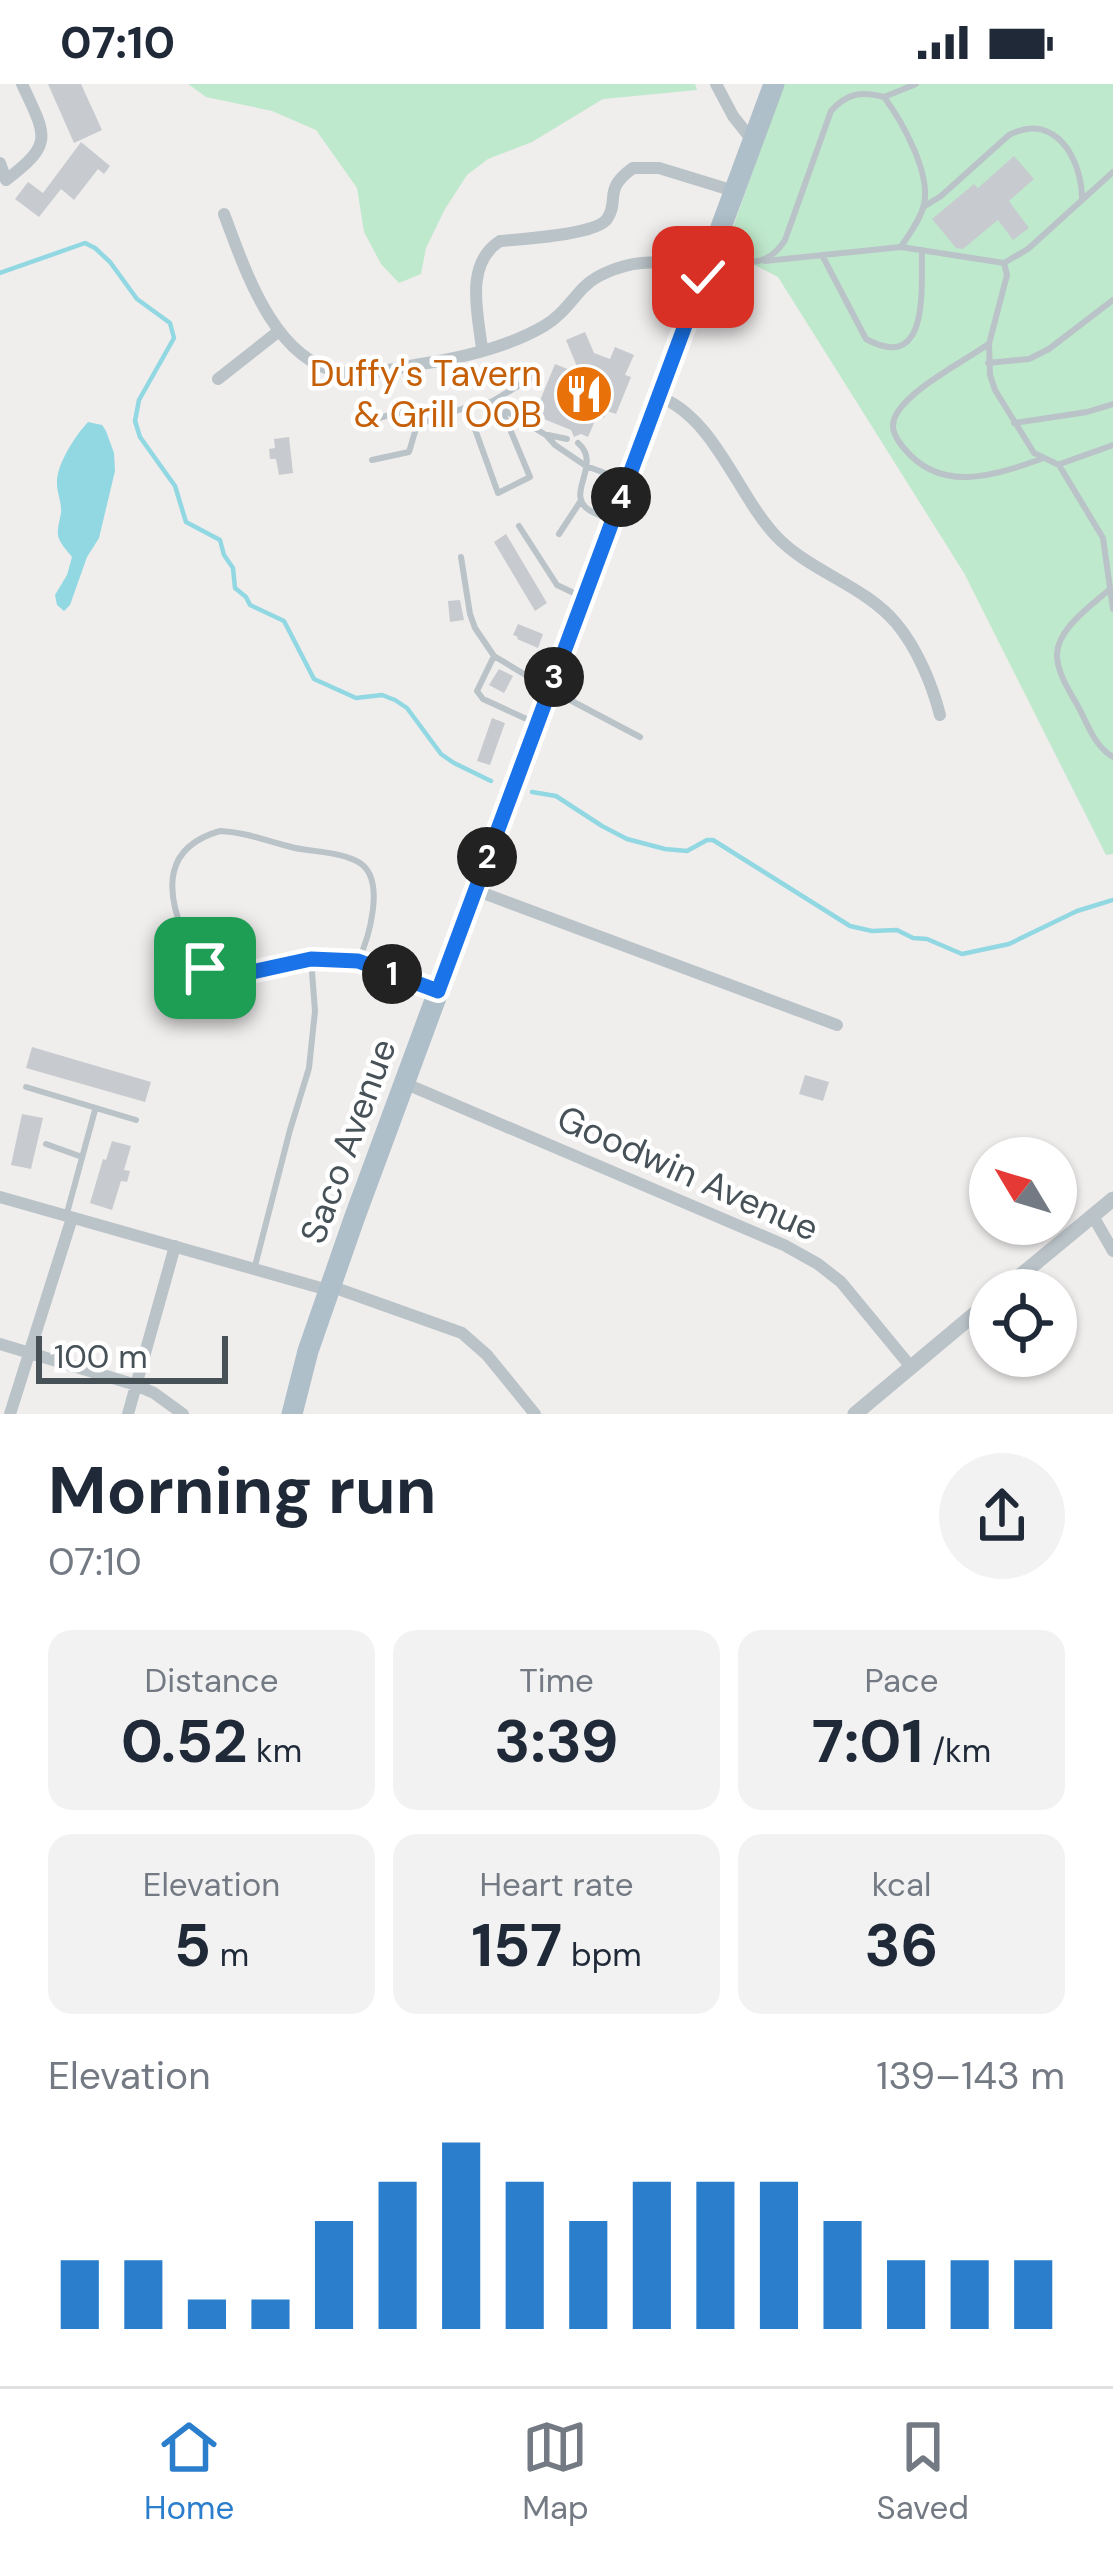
<!DOCTYPE html>
<meta charset="utf-8">
<style>
body{margin:0;font-family:"DM Sans",sans-serif;background:#f2f2f3;color:#1f2937;height:100vh;display:flex;flex-direction:column;font-size:45px;white-space:nowrap}
*{box-sizing:border-box;margin:0}
p{font-size:39px;color:#747a83}
.icon{flex:none;width:66px;height:66px;fill:none;stroke:currentColor;stroke-width:2;stroke-linecap:round;stroke-linejoin:round}
.map{position:relative;height:1330px;overflow:hidden}
.drawer{display:flex;flex-direction:column;background:#fff;flex:1}
.drawer>*{flex:none}
.needle{width:78px;rotate:308deg}
.tools{position:absolute;left:969px;top:1053px;display:grid;gap:24px}
.tools a{display:grid;place-items:center;width:108px;height:108px;border-radius:50%;background:#fff;box-shadow:0 3px 9px #0004;font-size:60px}
.scale{position:absolute;left:36px;bottom:30px;width:192px;box-sizing:border-box;padding-left:12px;border:6px solid #475258;border-top:0;font-size:33px;line-height:42px;white-space:nowrap;color:#475258;-webkit-text-stroke:9px #fff;paint-order:stroke}
.pin{position:absolute;display:grid;place-items:center;width:102px;height:102px;color:#fff;margin:-51px;border-radius:24px;box-shadow:0 6px 18px #0006}
.km{position:absolute;width:60px;height:60px;margin:-30px;border-radius:50%;background:#222;color:#fff;font-size:33px;line-height:60px;text-align:center}
.round{display:grid;place-items:center;flex:none;width:126px;height:126px;border-radius:63px;background:#f2f2f3}
.summary{display:flex;align-items:center;justify-content:space-between;height:204px;padding:0 48px}
h1{font-size:66px;font-weight:700;line-height:90px}
.figures{display:grid;grid-template-columns:repeat(3,1fr);gap:18px;height:204px;padding:12px 48px}
.figures div{display:grid;align-content:center;border-radius:24px;background:#f2f2f3;text-align:center}
.figures b{font-size:60px;font-weight:700}
.figures small{font-size:33px;font-weight:400}
.figures p{font-size:33px}
.chart{height:336px;padding:24px 48px}
.chart p{display:flex;justify-content:space-between}
.chart svg{width:100%;height:216px;margin-top:12px;stroke:#2b7ecc;stroke-width:6}
.status{display:flex;justify-content:space-between;align-items:center;height:84px;padding:0 60px;background:#fff;direction:ltr}
.status svg{height:33px;fill:currentColor}
.menu{display:flex;justify-content:space-around;align-items:center;height:168px;border-top:3px solid #e0e1e3;background:#fff;font-size:33px;color:#747a83}
.menu a{display:grid;justify-items:center;gap:6px}
.menu .on{color:#2b7ecc}
.map>svg:first-child{display:block}
</style>
<div class="status"><b>07:10</b><svg viewBox="0 0 49 12"><path d="M0 12V9h3v3zM5 12V6h3v6zM10 12V3h3v9zM15 12V0h3v12zM26 1h20v11H26zM47 4h2v5h-2z"/></svg></div>
<div class="map">
<svg width="1113" height="1330" viewBox="0 0 1113 1330">
<rect width="100%" height="100%" fill="#f0eded"/>
<!-- green -->
<path fill="#bfe9cc" d="M188 0H695L697 6 603 15 532 58 488 75 467 91 445 125 426 164 421 190 399 199 381 180 364 148 357 104 316 46 272 27 206 13Z
M783 0H1113V770L1106 771 964 489 778 193 725 166Z"/>
<!-- water -->
<path fill="#91d8e2" d="M88 338 102 341 106 347 114 369 115 387 99 454 87 473 70 521 64 527 57 521 55 511 67 491 72 473C55 452 56 454 61 429 62 419 57 409 57 400 56 381 75 352 88 338Z"/>
<g fill="none" stroke-linecap="round" stroke-linejoin="round">
<!-- stream -->
<path stroke="#91d8e2" stroke-width="4.5" d="M0 189 85 159 95 164 110 178 137 215 170 239 174 254 139 316 135 337 140 353 175 402 186 438 220 456 224 471 233 484 235 504 246 513 250 521 284 537 314 595 356 614 382 611 395 616 407 624 441 670 454 679 491 697
M532 708 556 712 602 742 627 755 665 765 687 767 707 756H713L850 842 872 847 897 846 913 854 927 855 962 870 1009 860 1077 827 1113 816"/>
</g>
<!-- building -->
<path fill="#c7cbcf" d="M48 0H81L102 46 74 59Z
M81 58 110 82 104 90 98 85 74 116 61 105 39 133 15 115 28 98 43 109Z
M1014 72 1034 95 1009 117 1029 144 1013 156 998 136 963 165 956 164 932 135 974 100 978 104Z
M585 248 594 269 610 275 615 263 634 271 625 291 631 293 616 330 607 327 604 334 597 332 588 353 581 350 574 353 571 346 534 331 555 280 580 290 566 256Z
M289 353 293 389 279 391 276 375H270L269 365 275 364 274 355Z
M506 450 547 519 535 527 494 458Z
M460 516 464 536 450 538 448 517Z
M518 540 543 550 538 564 517 555 518 553 513 551Z
M499 585 513 592 504 609 489 601Z
M492 634 505 639 490 681 477 677Z
M32 963 151 998 145 1018 26 984Z
M805 991 829 998 823 1017 799 1010Z
M22 1030 43 1034 31 1085 11 1081Z
M112 1057 131 1062 124 1086 130 1087 127 1098 121 1097 112 1126 90 1119 103 1075 106 1076Z"/>
<g fill="none" stroke-linecap="round" stroke-linejoin="round">
<!-- service -->
<path stroke="#bac3c8" stroke-width="6" d="M884 13 916 0
M925 122 941 112 1009 51C1055 27 1082 75 1082 115
M901 163 1004 179 1007 191 989 260 990 291 995 306 1034 369 1059 381 1103 454 1113 525
M714 170C745 179 766 186 785 156L831 27C847 9 861 7 884 13 902 37 931 89 924 120 921 135 909 150 901 163L765 177
M822 171 866 255C930 290 921 204 922 166
M1004 179 1028 165 1113 88
M987 261C961 279 912 304 897 329 889 342 894 352 903 363 940 410 993 392 1041 375
M988 279 1029 275 1049 265 1113 216
M491 318 535 292
M467 323 498 409 530 393 504 331
M362 338 402 328 417 341 409 368 372 376
M1014 339 1087 328 1113 320
M417 341 467 323 491 318 546 351 555 361 586 382 624 396
M548 351 567 355
M578 359C603 380 564 410 589 426 595 430 602 432 609 435
M1060 380 1113 361
M519 442 557 501 580 512
M559 450 580 418
M461 473 470 530 475 544 494 572 477 607 483 615 533 638
M1110 505C1092 521 1055 546 1057 573 1058 591 1072 611 1080 626 1089 644 1096 663 1113 673
M494 572 549 605 640 653
M220 747C246 748 269 758 295 764 314 768 343 768 360 779 386 796 369 854 358 877 342 879 327 874 311 875 282 877 238 901 211 887 196 880 190 865 184 851 165 805 164 763 220 747Z
M358 877 433 905
M26 1003 136 1036
M46 1060 82 1073
M67 1129 95 1026
M255 1182 290 1046 309 984 315 927 311 875"/>
<!-- minor -->
<path stroke="#bac3c8" stroke-width="12" d="M716 0 733 32 752 56
M0 79 6 96C55 59 46 52 22 0
M224 130C245 185 273 275 339 288 365 293 395 284 421 280 461 274 508 263 544 242 561 232 570 218 583 204 593 194 602 190 615 185 652 172 667 180 703 193
M482 265C478 230 464 180 500 157 521 155 596 151 607 135 620 116 602 106 633 84H659L734 107
M218 295 279 247
M658 312C715 334 736 409 776 452 810 488 864 501 896 539 917 564 932 600 940 631
M475 806 837 941
M404 999 784 1161 818 1180 841 1198 911 1283
M0 1113 328 1206
M1093 1132 1113 1167
M330 1202 462 1249 487 1271 535 1330
M0 1260 136 1301 154 1309 183 1330
M10 1330 72 1134
M128 1330 175 1162"/>
<!-- tertiary -->
<path stroke="#bac3c8" stroke-width="15" d="M1003 1206 1113 1115
M855 1330 990 1217"/>
<!-- primary -->
<path stroke="#afbfc9" stroke-width="21" d="M292 1330 308 1267 354 1135 774 0"/>
</g>
<g fill="none" stroke-linecap="round" stroke-linejoin="round">
<!-- route casing -->
<g stroke="#fff" stroke-width="24">
<path id="route" d="M205 884 216 890 238 891 311 875 358 877 438 907 703 193"/>
</g>
<!-- route -->
<use href="#route" stroke="#1a73e8" stroke-width="15"/>
</g>
<!-- icons -->
<defs>
<g id="restaurant-disc" transform="scale(3)"><circle r="9.5" fill="#e8710a" stroke="#fff"/><path d="M-5-6h1v4h1v-4h1v4h1v-4h1v5L-1.5 .5V6h-2V.5L-5-1ZM5-6V6H3V1.5H1.5Q1.5-4 5-6Z" fill="#fff"/></g>
</defs>
<g fill-rule="evenodd">
<use href="#restaurant-disc" x="584" y="310"/>
</g>
<g text-anchor="middle" dominant-baseline="central" stroke-width="9" stroke-linejoin="round" paint-order="stroke">
<!-- food labels -->
<g font-size="36" fill="#c56008" stroke="#fff" text-anchor="end">
<text x="542" y="289">Duffy's Tavern<tspan x="542" dy="41">&amp; Grill OOB</tspan></text>
</g>
<!-- street labels -->
<g font-size="36" fill="#475258" stroke="#fff">
<text transform="translate(348 1057) rotate(-70)">Saco Avenue</text>
<text transform="translate(688 1089) rotate(24)">Goodwin Avenue</text>
</g>
</g>
</svg>
<div class="tools">
<a><svg class="needle" viewBox="-14 -14 28 28"><path d="M0-13l5 13h-10z" fill="#e53935"/><path d="M0 13l5-13h-10z" fill="#747a83"/></svg></a>
<a><svg class="icon" aria-label="locate" viewBox="0 0 24 24"><circle cx="12" cy="12" r="6"/><path d="M12 2v4M12 18v4M2 12h4M18 12h4"/></svg></a>
</div>
<div class="scale">100 m</div>
<div class="pin" style="left:205px;top:884px;background:#1e9e55"><svg class="icon" aria-label="arrive" viewBox="0 0 24 24"><path d="M6 21V4h12l-3 4 3 4H6"/></svg></div>
<div class="pin" style="left:703px;top:193px;background:#d93025"><svg class="icon" aria-label="check" viewBox="0 0 24 24"><path d="M5 12l5 5 9-10"/></svg></div>
<b class="km" style="left:392px;top:890px">1</b>
<b class="km" style="left:487px;top:773px">2</b>
<b class="km" style="left:554px;top:593px">3</b>
<b class="km" style="left:621px;top:413px">4</b>
</div>
<section class="drawer">
<div class="summary"><div><h1>Morning run</h1><p>07:10</p></div><a class="round"><svg class="icon" aria-label="share" viewBox="0 0 24 24"><path d="M12 15V3M7 8l5-5 5 5M5 13v7h14v-7"/></svg></a></div>
<div class="figures">
<div><p>Distance</p><b>0.52<small> km</small></b></div>
<div><p>Time</p><b>3:39</b></div>
<div><p>Pace</p><b>7:01<small> /km</small></b></div>
</div>
<div class="figures">
<div><p>Elevation</p><b>5<small> m</small></b></div>
<div><p>Heart rate</p><b>157<small> bpm</small></b></div>
<div><p>kcal</p><b>36</b></div>
</div>
<div class="chart"><p><span>Elevation</span>139–143 m</p>
<svg viewBox="0 0 160 44" preserveAspectRatio="none"><path d="M5 44V30M15 44V30M25 44V38M35 44V38M45 44V22M55 44V14M65 44V6M75 44V14M85 44V22M95 44V14M105 44V14M115 44V14M125 44V22M135 44V30M145 44V30M155 44V30"/></svg>
</div>
</section>
<nav class="menu">
<a class="on"><svg class="icon" aria-label="home" viewBox="0 0 24 24"><path d="M3 11l9-7 9 7M6 9v11h12V9"/></svg>Home</a>
<a><svg class="icon" aria-label="map" viewBox="0 0 24 24"><path d="M3 6l6-2 6 2 6-2v14l-6 2-6-2-6 2zM9 4v14M15 6v14"/></svg>Map</a>
<a><svg class="icon" aria-label="saved" viewBox="0 0 24 24"><path d="M7 4h10v16l-5-4-5 4z"/></svg>Saved</a>
</nav>
